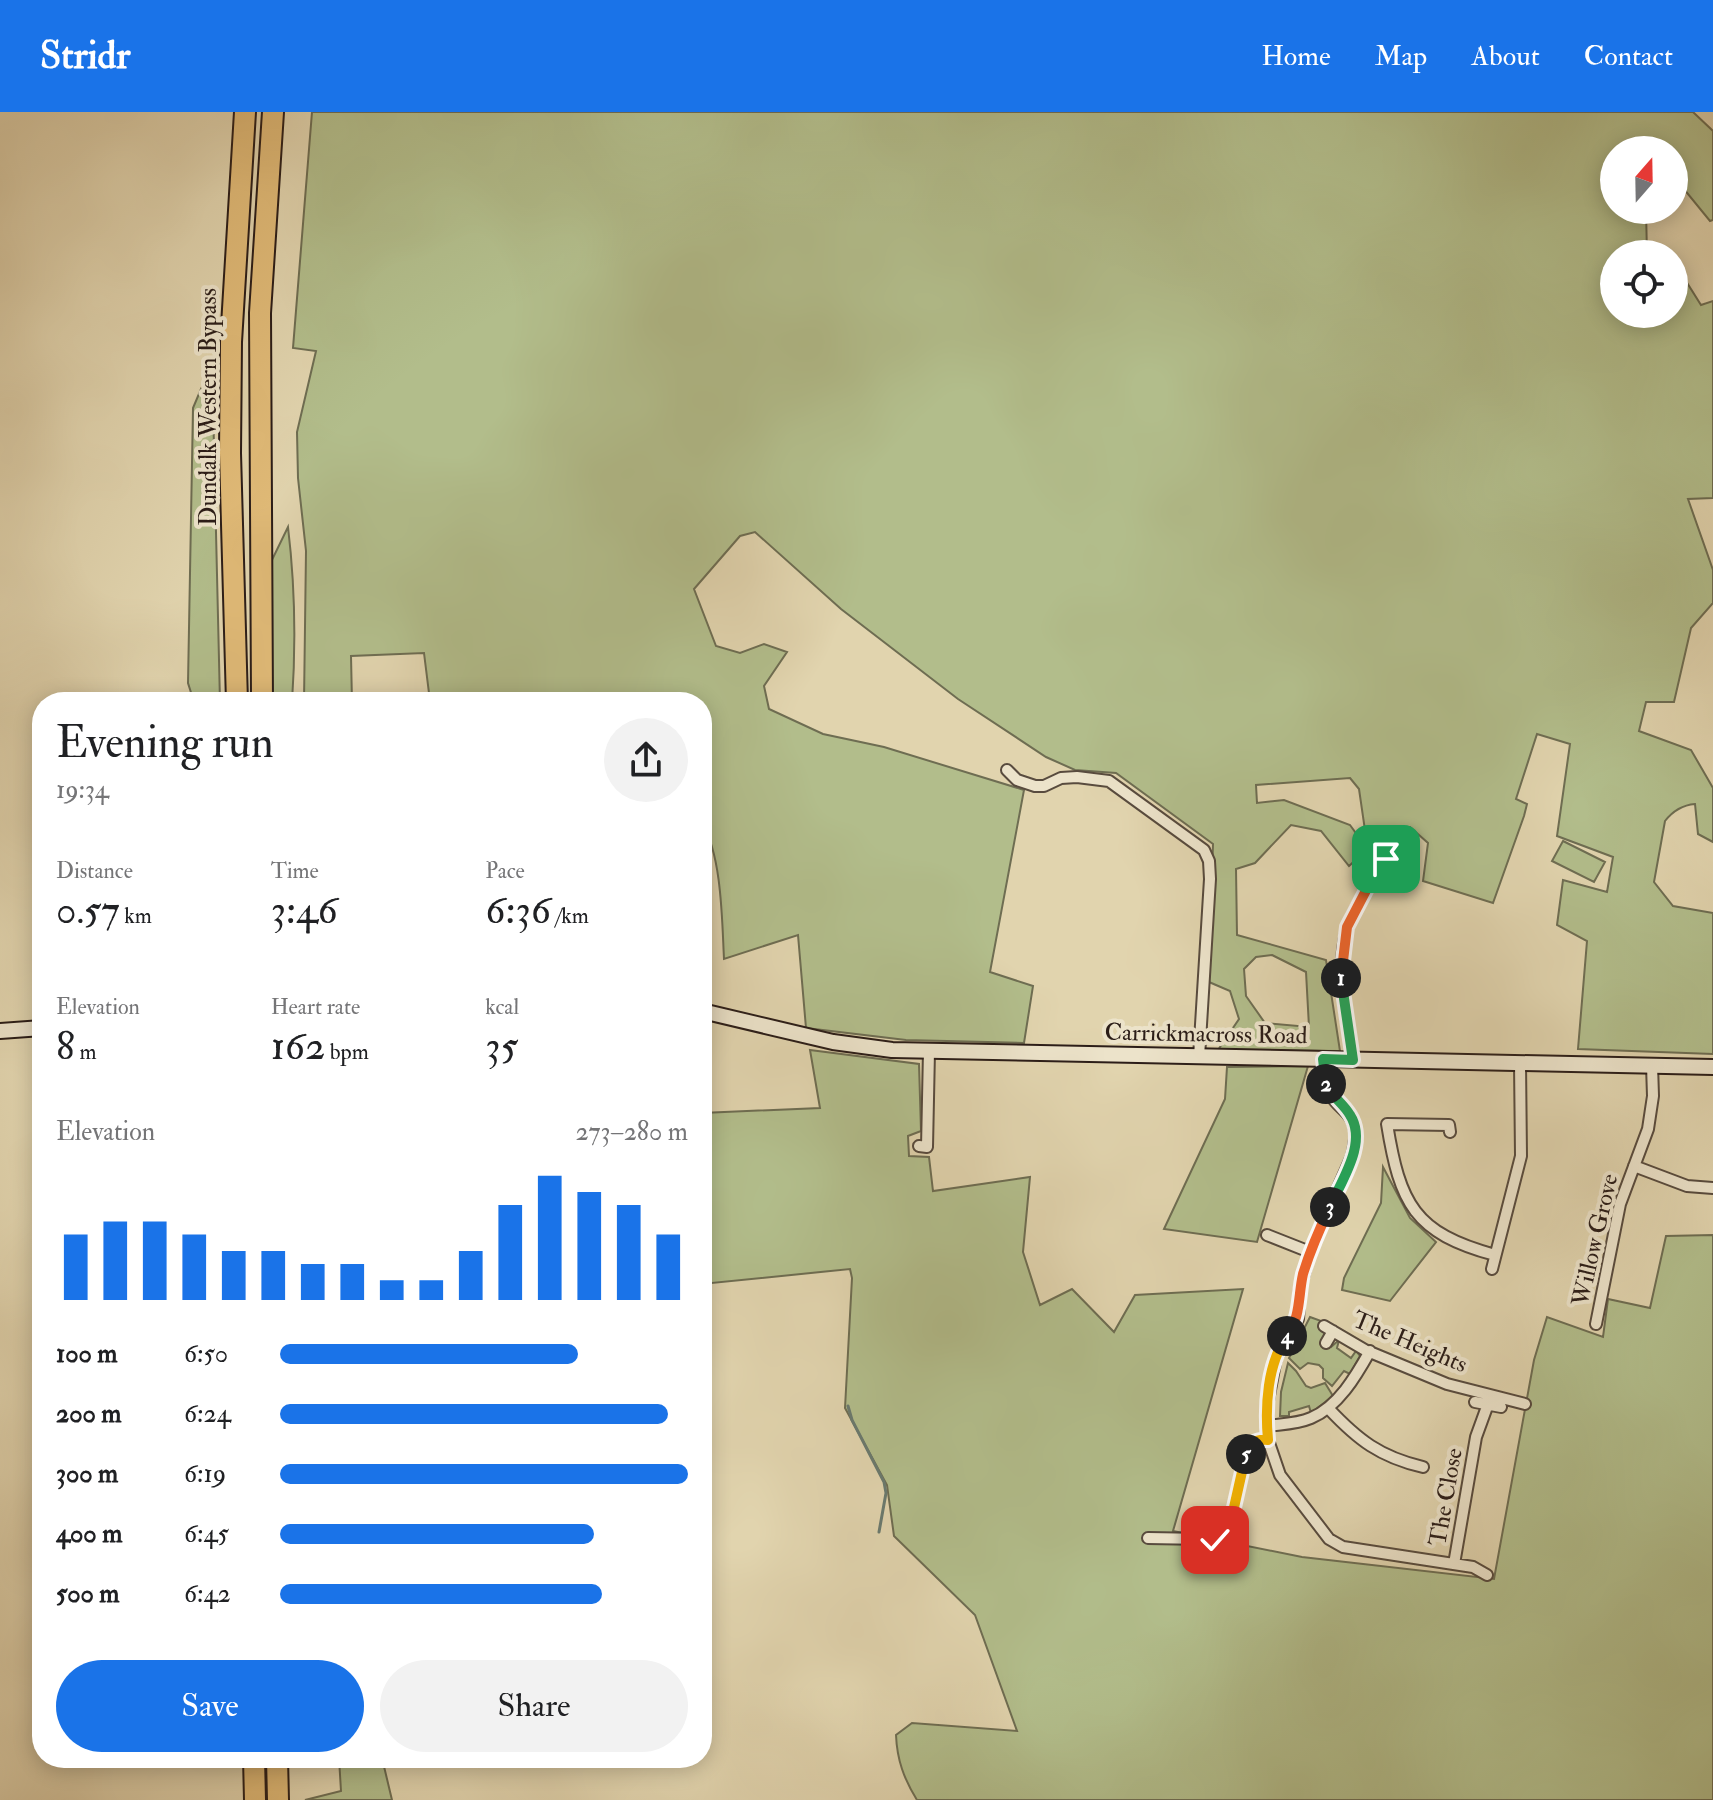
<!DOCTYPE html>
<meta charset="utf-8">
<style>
body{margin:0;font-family:"IM FELL Double Pica",serif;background:#f2f2f2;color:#202124;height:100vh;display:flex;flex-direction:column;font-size:30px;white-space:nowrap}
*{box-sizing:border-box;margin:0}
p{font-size:26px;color:#757577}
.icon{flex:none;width:44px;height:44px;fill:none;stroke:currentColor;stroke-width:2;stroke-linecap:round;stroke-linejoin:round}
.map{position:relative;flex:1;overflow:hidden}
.panel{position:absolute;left:32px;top:580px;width:680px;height:1076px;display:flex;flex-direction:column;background:#fff;border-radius:32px;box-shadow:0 4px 20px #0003}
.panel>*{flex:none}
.needle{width:52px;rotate:20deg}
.buttons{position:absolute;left:1600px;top:24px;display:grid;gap:16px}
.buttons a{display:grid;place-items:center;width:88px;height:88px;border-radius:50%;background:#fff;box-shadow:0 4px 20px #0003;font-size:40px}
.pin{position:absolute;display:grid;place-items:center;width:68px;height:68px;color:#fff;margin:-34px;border-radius:16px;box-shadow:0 4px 12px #0006}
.km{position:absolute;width:40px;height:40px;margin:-20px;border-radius:50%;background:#222;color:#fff;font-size:22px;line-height:40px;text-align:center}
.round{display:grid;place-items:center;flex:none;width:84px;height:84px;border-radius:42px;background:#f2f2f2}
.overview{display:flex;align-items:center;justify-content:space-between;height:136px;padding:0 24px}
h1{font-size:44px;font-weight:600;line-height:60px}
.figures{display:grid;grid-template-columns:repeat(3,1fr);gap:12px;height:136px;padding:8px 24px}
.figures div{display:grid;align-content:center}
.figures b{font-size:40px;font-weight:600}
.figures small{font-size:22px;font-weight:400}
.figures p{font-size:22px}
.chart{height:224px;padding:16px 24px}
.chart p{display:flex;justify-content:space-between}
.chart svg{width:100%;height:144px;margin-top:8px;stroke:#1a73e8;stroke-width:6}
.button{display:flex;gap:16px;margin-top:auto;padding:16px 24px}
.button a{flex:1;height:92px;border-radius:48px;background:#1a73e8;color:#fff;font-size:32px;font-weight:600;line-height:92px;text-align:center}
.button a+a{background:#f2f2f2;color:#202124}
ul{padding:0 24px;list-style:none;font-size:26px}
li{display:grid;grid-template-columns:128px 96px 1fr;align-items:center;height:60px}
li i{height:20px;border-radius:10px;background:#1a73e8}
header{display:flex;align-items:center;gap:48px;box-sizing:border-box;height:112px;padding:0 40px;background:#1a73e8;color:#fff}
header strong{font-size:38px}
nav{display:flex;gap:44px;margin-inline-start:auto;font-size:28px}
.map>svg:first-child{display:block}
</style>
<header>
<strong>Stridr</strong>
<nav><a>Home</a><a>Map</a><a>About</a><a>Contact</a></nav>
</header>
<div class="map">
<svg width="1713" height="1688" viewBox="0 0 1713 1688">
<rect width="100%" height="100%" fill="#e1d4ae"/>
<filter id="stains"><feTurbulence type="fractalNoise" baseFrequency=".0025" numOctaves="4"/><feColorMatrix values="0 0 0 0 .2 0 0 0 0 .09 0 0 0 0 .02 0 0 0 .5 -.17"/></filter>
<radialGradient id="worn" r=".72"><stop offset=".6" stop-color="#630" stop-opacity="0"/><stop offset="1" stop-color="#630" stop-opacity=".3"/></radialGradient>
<!-- green -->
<path fill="#b2bd8b" stroke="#6e6d52" stroke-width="2" fill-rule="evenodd" d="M312 0H1693L1713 19V108L1710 109 1674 65V38H1614V98H1646L1647 142H1614V202H1674V150L1701 193 1713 189V386L1688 387 1713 458V491L1691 516 1674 590H1646L1639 619 1691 638 1713 676V730L1698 722 1695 692C1683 693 1672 700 1665 709L1654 770 1673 794 1713 801V942L1578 937 1587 829 1557 813 1563 768 1607 780 1613 745 1557 724 1570 632 1537 622 1516 687 1527 692 1524 704 1493 791 1423 769 1428 731 1410 715 1389 718 1349 754 1321 719 1291 713 1255 751 1236 757 1237 823 1326 848 1340 939 1218 938 1239 907 1230 879 1209 870 1213 732 1116 661 1075 658 1046 645 958 587 841 497 755 420 740 424 694 477 716 534 740 541 764 532 787 540 764 574 769 597 823 622 884 635 1024 678 990 860 1033 874 1024 931 906 928 806 916 798 823 724 847C722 809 722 744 702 711V590H482V587L429 581 424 541 351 544 352 590H304L306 439 298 366 297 320 316 239 293 236ZM1350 666 1359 677 1366 725 1358 724 1350 713 1284 688 1257 691 1256 673ZM1272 843 1306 860 1309 915 1265 911 1246 884 1244 857 1256 845Z
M201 277 213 293 220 590H194L188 571 193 296Z
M288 415C295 473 296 532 292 590H270L269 454Z
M1563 729 1605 750 1594 770 1552 749Z
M810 938 919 952 921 1019 908 1024 909 1044 929 1045 933 1079 1030 1065 1023 1140 1040 1193 1072 1177 1114 1220 1135 1183 1243 1177 1173 1419 1302 1445 1494 1467 1534 1248 1547 1205 1603 1225 1608 1187 1650 1196 1666 1124 1713 1123V1688H917C904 1667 897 1648 896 1623L912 1611 1017 1619 975 1503 894 1424 887 1373 845 1296 852 1166 850 1157 702 1172V1001L820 996Z
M1308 954 1257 1130 1164 1117 1225 987 1227 955Z
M1383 1055 1410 1106 1436 1130 1390 1189 1342 1178 1344 1166 1381 1091Z
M1310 1205 1324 1210 1322 1216 1325 1221 1322 1230 1331 1235 1339 1228 1337 1236 1351 1246 1356 1239 1360 1244 1350 1262 1344 1259 1332 1274 1323 1266V1257L1319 1253 1308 1251 1300 1257 1289 1246Z
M1288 1251 1296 1259 1306 1274 1311 1276 1325 1271 1333 1284 1311 1301 1309 1294 1289 1300V1304H1280L1281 1280Z
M339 1646H382L392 1688H305L341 1679Z"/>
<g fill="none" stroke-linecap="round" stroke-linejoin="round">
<!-- stream -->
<path stroke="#6a7a6f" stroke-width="3" d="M848 1294 852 1308 884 1370 886 1381 879 1420"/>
<!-- minor casing -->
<g stroke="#584b3e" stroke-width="14">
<path id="minor" d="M1007 658 1017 668 1035 674H1044L1061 666 1077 665 1109 669 1204 738 1209 749 1210 767 1199 945
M1362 755a13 13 0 1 1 26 0a13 13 0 1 1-26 0Z
M1323 947C1323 956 1323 966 1326 974 1339 1006 1364 995 1352 1044L1310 1140 1300 1176 1298 1207 1276 1246 1267 1294 1268 1328 1280 1363 1329 1427 1343 1435 1473 1455 1487 1463
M1353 948C1347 904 1335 861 1347 817 1351 800 1365 784 1372 767
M1450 1020 1449 1013 1387 1012C1400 1092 1414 1121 1495 1143
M919 1034 927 1035 929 939
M1634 1054 1687 1074 1713 1076
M1267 1123 1310 1140
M1492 1157 1521 1044 1520 951
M1596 1212 1620 1092 1648 1017 1653 984 1652 953
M1324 1214 1365 1238 1447 1272 1525 1292
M1326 1231 1333 1219
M1475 1290 1501 1295
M1328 1296C1358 1328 1380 1345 1423 1355
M1267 1314C1281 1312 1297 1312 1311 1306 1338 1295 1356 1264 1370 1239
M1148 1426 1205 1427 1226 1431 1247 1335 1254 1330 1268 1328
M1454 1452 1476 1325 1488 1292"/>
</g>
<!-- secondary casing -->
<g stroke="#2b1d18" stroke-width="18">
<path id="secondary" d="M702 899 833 930 892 938 1713 955
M0 919 42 916"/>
</g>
<!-- motorway casing -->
<g stroke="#2b1d18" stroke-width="24">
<path id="motorway" d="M237 590 230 341 231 230 245 0
M262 590 260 201 273 0
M254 1646 255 1688
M277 1646 278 1688"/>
</g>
<!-- minor -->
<use href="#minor" stroke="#ece3ca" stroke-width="10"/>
<!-- secondary -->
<use href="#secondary" stroke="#ece3ca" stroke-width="14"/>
<!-- motorway -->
<use href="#motorway" stroke="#e0ba77" stroke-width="20"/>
</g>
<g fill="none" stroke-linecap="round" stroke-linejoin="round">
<!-- split-1 casing -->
<g stroke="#fff" stroke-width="16">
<path id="split-1" d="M1341 866 1347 815 1372 767C1384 769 1391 758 1386 747"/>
</g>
<!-- split-2 casing -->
<g stroke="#fff" stroke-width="16">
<path id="split-2" d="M1326 972 1323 947 1353 948 1341 866"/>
</g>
<!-- split-3 casing -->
<g stroke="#fff" stroke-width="16">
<path id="split-3" d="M1326 972C1332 985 1343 991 1350 1003 1368 1031 1341 1069 1330 1095"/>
</g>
<!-- split-4 casing -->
<g stroke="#fff" stroke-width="16">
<path id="split-4" d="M1287 1224C1301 1205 1298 1184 1303 1162 1310 1139 1320 1116 1330 1095"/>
</g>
<!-- split-5 casing -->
<g stroke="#fff" stroke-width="16">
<path id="split-5" d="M1246 1342C1248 1331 1256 1327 1268 1328 1265 1295 1267 1252 1287 1224"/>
</g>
<!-- split-6 casing -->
<g stroke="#fff" stroke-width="16">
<path id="split-6" d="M1215 1428 1226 1431 1246 1342"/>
</g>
<!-- split-1 -->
<use href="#split-1" stroke="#f0652b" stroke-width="10"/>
<!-- split-2 -->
<use href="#split-2" stroke="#22a559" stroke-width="10"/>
<!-- split-3 -->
<use href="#split-3" stroke="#22a559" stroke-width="10"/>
<!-- split-4 -->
<use href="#split-4" stroke="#f0652b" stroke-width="10"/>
<!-- split-5 -->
<use href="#split-5" stroke="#f5b400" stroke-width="10"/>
<!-- split-6 -->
<use href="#split-6" stroke="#f5b400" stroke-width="10"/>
</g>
<g text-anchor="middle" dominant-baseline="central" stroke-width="8" stroke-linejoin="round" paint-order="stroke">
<!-- street labels -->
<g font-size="24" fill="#2b1d18" stroke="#ece3ca">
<text transform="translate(208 295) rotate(-90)">Dundalk Western Bypass</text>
<text transform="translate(1206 922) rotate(1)">Carrickmacross Road</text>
<text transform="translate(1595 1128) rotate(-77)">Willow Grove</text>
<text transform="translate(1410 1230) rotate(23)">The Heights</text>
<text transform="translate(1446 1385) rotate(-80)">The Close</text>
</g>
</g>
<rect width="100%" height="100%" filter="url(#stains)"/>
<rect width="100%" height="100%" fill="url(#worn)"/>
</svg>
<div class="buttons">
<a><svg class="needle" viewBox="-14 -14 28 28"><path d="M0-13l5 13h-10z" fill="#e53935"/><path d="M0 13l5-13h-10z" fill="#757577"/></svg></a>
<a><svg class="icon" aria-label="locate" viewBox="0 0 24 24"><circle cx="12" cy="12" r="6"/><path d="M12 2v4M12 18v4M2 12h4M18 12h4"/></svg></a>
</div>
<div class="pin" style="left:1386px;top:747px;background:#1e9e55"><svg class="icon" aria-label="arrive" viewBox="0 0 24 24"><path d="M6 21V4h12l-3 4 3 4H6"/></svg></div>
<div class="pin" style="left:1215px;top:1428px;background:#d93025"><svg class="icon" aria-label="check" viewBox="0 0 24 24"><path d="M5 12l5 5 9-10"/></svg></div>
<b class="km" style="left:1341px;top:866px">1</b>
<b class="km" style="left:1326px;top:972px">2</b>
<b class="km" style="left:1330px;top:1095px">3</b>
<b class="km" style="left:1287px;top:1224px">4</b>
<b class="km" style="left:1246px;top:1342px">5</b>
<section class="panel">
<div class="overview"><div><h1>Evening run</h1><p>19:34</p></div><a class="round"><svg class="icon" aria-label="share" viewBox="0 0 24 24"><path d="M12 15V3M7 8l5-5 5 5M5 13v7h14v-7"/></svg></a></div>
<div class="figures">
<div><p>Distance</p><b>0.57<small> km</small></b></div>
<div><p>Time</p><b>3:46</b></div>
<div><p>Pace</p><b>6:36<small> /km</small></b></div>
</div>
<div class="figures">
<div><p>Elevation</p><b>8<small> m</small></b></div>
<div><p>Heart rate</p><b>162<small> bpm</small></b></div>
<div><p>kcal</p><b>35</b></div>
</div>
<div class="chart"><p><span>Elevation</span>273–280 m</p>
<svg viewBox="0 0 160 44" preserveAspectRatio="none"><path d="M5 44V24M15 44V20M25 44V20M35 44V24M45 44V29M55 44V29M65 44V33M75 44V33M85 44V38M95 44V38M105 44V29M115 44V15M125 44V6M135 44V11M145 44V15M155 44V24"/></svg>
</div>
<ul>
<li><b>100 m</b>6:50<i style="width:73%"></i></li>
<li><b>200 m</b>6:24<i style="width:95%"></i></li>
<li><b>300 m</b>6:19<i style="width:100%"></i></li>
<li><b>400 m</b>6:45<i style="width:77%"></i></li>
<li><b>500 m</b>6:42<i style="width:79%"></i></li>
</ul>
<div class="button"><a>Save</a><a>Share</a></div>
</section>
</div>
